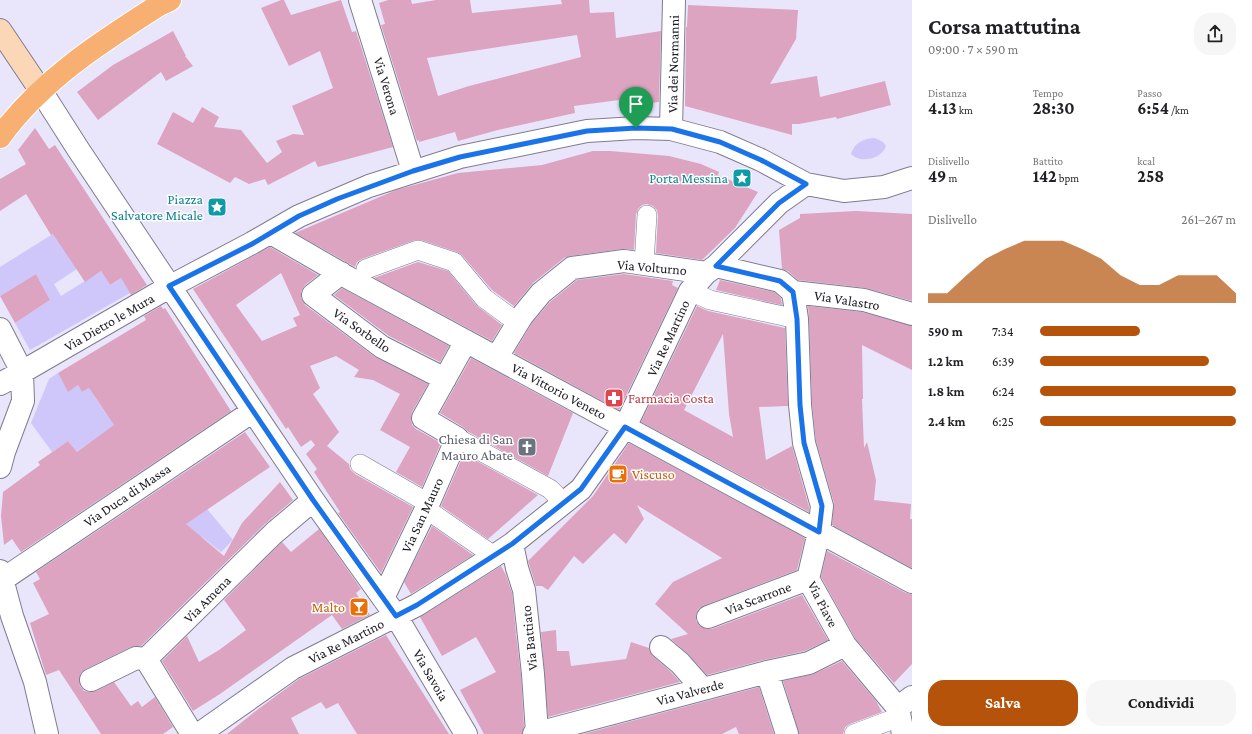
<!DOCTYPE html>
<html lang="it">
<meta charset="utf-8">
<style>
body{margin:0;font-family:"Crimson Pro",serif;background:#f6f6f6;color:#202124;height:100vh;display:flex;flex-direction:column;font-size:15px;white-space:nowrap}
*{box-sizing:border-box;margin:0}
p{font-size:13px;color:#757577}
.icon{flex:none;width:22px;height:22px;fill:none;stroke:currentColor;stroke-width:2;stroke-linecap:round;stroke-linejoin:round}
.map{position:relative;flex:1;overflow:hidden}
.panel{display:flex;flex-direction:column;background:#fff;width:340px}
.panel>*{flex:none}
.pin{position:absolute;display:grid;place-items:center;width:34px;height:34px;color:#fff;margin:-41px -17px;border-radius:50% 50% 50% 0;rotate:-45deg;box-shadow:0 0 4px #0007}
.pin .icon{rotate:45deg}
.round{display:grid;place-items:center;flex:none;width:42px;height:42px;border-radius:16px;background:#f6f6f6}
.summary{display:flex;align-items:center;justify-content:space-between;height:68px;padding:0 16px}
h1{font-size:22px;font-weight:700;line-height:30px}
.figures{display:grid;grid-template-columns:repeat(3,1fr);gap:6px;height:68px;padding:4px 16px}
.figures div{display:grid;align-content:center}
.figures b{font-size:17px;font-weight:700}
.figures small{font-size:11px;font-weight:400}
.figures p{font-size:11px}
.chart{height:112px;padding:8px 16px}
.chart p{display:flex;justify-content:space-between}
.chart svg{width:100%;height:72px;margin-top:4px;fill:#b45309;opacity:.7}
.primary-button{display:flex;gap:8px;margin-top:auto;padding:8px 16px}
.primary-button a{flex:1;height:46px;border-radius:16px;background:#b45309;color:#fff;font-size:16px;font-weight:700;line-height:46px;text-align:center}
.primary-button a+a{background:#f6f6f6;color:#202124}
ul{padding:0 16px;list-style:none;font-size:13px}
li{display:grid;grid-template-columns:64px 48px 1fr;align-items:center;height:30px}
li i{height:10px;border-radius:5px;background:#b45309}
main{display:flex;flex:1;min-height:0}
.map>svg:first-child{display:block}
</style>
<main>
<div class="map">
<svg width="912" height="734" viewBox="0 0 912 734">
<rect width="100%" height="100%" fill="#e9e6fc"/>
<!-- green -->
<path fill="#cfc7fa" d="M875 138 883 142 886 146C882 159 860 164 851 154 854 143 864 138 875 138Z
M67 225 83 265 54 284 61 296 101 271 110 285 121 278 130 293 30 350 15 323 50 300 36 274 0 296V267Z
M58 373 68 391 78 385 82 392 89 388 107 415 131 429 105 449 97 438 77 452 68 441 52 452 31 423 49 379Z
M207 509 233 540 221 552 202 537 182 556 178 520Z"/>
<!-- building -->
<path fill="#dca4c0" fill-rule="evenodd" d="M281 0H284L291 15 341 0 352 32 356 31 393 147 318 167 315 161 268 185 265 179 249 184 235 177 230 183 157 144 173 112 193 123 202 107 219 117 214 127 241 130 267 163 282 152 276 141 293 134 304 135 292 106 333 88 320 51 289 66 261 8Z
M388 0H411L412 4 436 0H470L472 13 562 4 561 0H589L590 13 614 12 616 38 661 31 659 102 621 107 619 100 574 106 575 113 498 130 458 141 455 132 419 142V140L417 141 381 25 385 24 379 3ZM577 35 581 57 469 86 438 96 427 58Z
M688 5 798 10 796 39 770 84 817 76 820 97 885 81 891 105 837 119 836 117 799 124H792V135L685 106 686 27H687Z
M173 31 186 56H185L193 66 166 81 161 72 98 120 77 92 113 65Z
M35 128 49 149 55 145 147 285 131 295 121 278 110 285 101 271 85 282 53 234 51 235 26 194 0 211V179L26 164 18 150Z
M593 151H610L669 156 701 164 719 172 718 175 758 192 735 228 702 260 656 253 658 216 657 210 653 206 647 204 642 205 638 209 636 214 634 250 622 249 570 256 564 258 533 283 514 306 492 290 462 255 457 252 421 240H415L362 259 357 262 355 267 295 233 396 190 458 173 542 165Z
M856 211 912 214V301L866 288 798 280 788 271 782 269 779 230 800 218V214Z
M270 247 318 275 305 285 301 291V298L305 305 375 357 428 384 412 412 411 418 412 425 416 429 441 443 422 487 396 472 410 447 380 430 400 394 373 380 354 377 359 370 336 356 310 366 320 388 313 394 339 432 327 446 349 464 350 469 355 474 413 507 381 573 338 513 340 512 314 472 317 469 306 454 315 445 311 440 301 447 288 427 286 429 193 289ZM281 273 300 315 293 318 297 326 262 341 236 305Z
M418 262 448 271 476 305 502 325 492 341 374 278Z
M36 274 50 300 15 323 0 296Z
M624 274 673 281 672 285 678 288 619 410 514 353 532 323 550 302 577 280Z
M720 280 774 292 781 298 782 305 716 290Z
M342 288 449 346 440 362 389 336 334 295Z
M161 306 163 309 165 308 231 411 21 552 12 539 4 545 1 516 3 492 40 465 38 462 68 441 77 452 114 425 89 388 82 392 78 385 68 392 58 373 146 320 144 316Z
M697 306 708 311 785 328 788 406 759 407 766 460 792 446 809 507V512L641 422ZM723 334 729 414 733 437 684 410Z
M808 306 862 312 912 326V370L862 345 863 399H862L864 448 867 442 876 480 874 500 911 504 910 519H912V568L832 525 834 503 816 441 812 404 809 318Z
M471 358 573 413 548 476 467 431 463 427 440 413Z
M245 432 270 467 186 524 224 556 242 523 280 482 293 500 265 524 141 646 131 647 86 669 81 673 79 680 80 686 84 691 91 692 96 691 114 682 131 706 138 701 142 707 155 697 173 727 163 734H101L59 670 46 675 30 623 49 614 33 583 40 579 36 572Z
M629 443 805 538 797 570 703 606 698 609 696 615V621L700 626 706 629H712L802 595 828 640 805 651 764 660 707 675 689 655 671 639 688 634 655 604 673 582 722 558 637 505 644 519 626 544 614 533 583 564 574 556 548 590 542 586H536L528 561 593 496Z
M464 454 538 495 488 539 441 506Z
M432 526 473 555 411 594 404 582Z
M319 529 361 589 356 593 370 615 342 629 332 615 220 694 193 711 162 661 187 636 199 662 219 650 246 630 224 600 282 542 291 552Z
M827 551 906 593 912 594V664L894 683 855 638 821 577Z
M501 566 506 575 512 593 516 633 515 635 516 634 521 675 524 727 522 734H484L460 690 496 672 476 637 442 656 420 617Z
M556 630 557 651H569L571 666 626 659 631 642 649 648 653 656 671 672 680 682 548 717 541 632Z
M386 635 449 734H357L338 703 326 709 321 702 291 718 299 734H227L257 710 299 679Z
M842 661 876 701 882 712 850 724 845 727 843 734H799L783 681 814 674Z
M759 687 774 734H739L736 727 722 734H583Z"/>
<g fill="none" stroke-linecap="round" stroke-linejoin="round">
<!-- pedestrian casing -->
<g stroke="#7f7c8f" stroke-width="20">
<path id="pedestrian" d="M644 264 647 215
M366 269 418 250 454 262 484 298 518 323
M690 291 710 300 797 319
M457 438 550 489 564 503
M360 464 428 503
M426 509 494 556
M854 734 899 717"/>
</g>
<!-- minor casing -->
<g stroke="#7f7c8f" stroke-width="24">
<path id="minor" d="M360 0 413 171
M41 91 78 149 253 411 313 500 396 616 466 734
M671 129 674 0
M271 233 347 277 912 582
M716 266 780 281 793 292 864 300 912 314
M341 273 313 295 382 347 445 379
M793 292 797 319 800 405 804 443 822 506 819 532 808 579 845 645 898 708
M0 329 22 372 23 401 4 452 0 467
M497 357 522 316 541 293 572 268 624 261 706 273
M0 384 22 372 169 287 252 243 299 216 369 186 460 157 587 131 636 128 671 129 720 142 761 160 806 184 844 191 884 187 912 178
M512 544 517 568 524 590 533 674 537 733
M0 571 12 616 35 682 47 734
M2 580 253 411
M383 598 426 509 457 438 423 418 466 341
M708 617 808 579
M661 647 680 663 703 689
M146 659 192 734
M767 672 787 734
M91 680 136 658 146 659 274 533 313 500
M199 734 293 668 417 605 494 556 512 544 581 489 625 427 690 291 706 273 716 266 779 203 806 184
M534 734 767 672 809 663 845 645
M903 734 898 708 912 697"/>
</g>
<!-- secondary casing -->
<g stroke="#7f7c8f" stroke-width="24">
<path id="secondary" d="M0 30 41 91"/>
</g>
<!-- primary casing -->
<g stroke="#fff" stroke-width="24">
<path id="primary" d="M0 137C41 80 101 42 159 5L170 0"/>
</g>
<!-- pedestrian -->
<use href="#pedestrian" stroke="#fff" stroke-width="19"/>
<!-- minor -->
<use href="#minor" stroke="#fff" stroke-width="22"/>
<!-- secondary -->
<use href="#secondary" stroke="#fbd7b8" stroke-width="22"/>
<!-- primary -->
<use href="#primary" stroke="#f7af72" stroke-width="22"/>
</g>
<g fill="none" stroke-linecap="round" stroke-linejoin="round">
<!-- route casing -->
<g stroke="#fff" stroke-width="8">
<path id="route" d="M636 128 672 129 720 142 761 160 806 184 779 203 716 266 780 281 793 292 797 319 800 405 804 443 822 506 819 532 625 427 581 489 512 544 417 605 396 616 313 500 169 286 252 244 299 216 337 199 413 171 460 157 587 131Z"/>
</g>
<!-- route -->
<use href="#route" stroke="#1a73e8" stroke-width="5"/>
</g>
<!-- icons -->
<defs>
<g id="sight-square" transform="scale(1)"><rect x="-9" y="-9" width="18" height="18" rx="4" fill="#0f9aa8" stroke="#fff"/><path d="M0-6L1.8-2.2L6-1.7L2.9 1.2L3.7 5.4L0 3.3L-3.7 5.4L-2.9 1.2L-6-1.7L-1.8-2.2Z" fill="#fff"/></g>
<g id="pharmacy-square" transform="scale(1)"><rect x="-9" y="-9" width="18" height="18" rx="4" fill="#e0444e" stroke="#fff"/><path d="M-2-6h4v4h4v4h-4v4h-4v-4h-4v-4h4Z" fill="#fff"/></g>
<g id="church-square" transform="scale(1)"><rect x="-9" y="-9" width="18" height="18" rx="4" fill="#6b7280" stroke="#fff"/><path d="M-1.2-6h2.4v3.5h3.3v2.4h-3.3V6h-2.4V-.1h-3.3v-2.4h3.3Z" fill="#fff"/></g>
<g id="cafe-square" transform="scale(1)"><rect x="-9" y="-9" width="18" height="18" rx="4" fill="#e8710a" stroke="#fff"/><path d="M-5.5-4.5H6V0H3Q3 3.5 0 3.5H-2.5Q-5.5 3.5-5.5 0ZM3-3.2v2h1.7v-2ZM-6 4.5H4V6H-6Z" fill="#fff"/></g>
<g id="bar-square" transform="scale(1)"><rect x="-9" y="-9" width="18" height="18" rx="4" fill="#e8710a" stroke="#fff"/><path d="M-6-5H6L.8 .8V4.5H3.5V6h-7V4.5H-.8V.8Z" fill="#fff"/></g>
</defs>
<g fill-rule="evenodd">
<use href="#sight-square" x="742" y="178"/>
<use href="#sight-square" x="217" y="207"/>
<use href="#pharmacy-square" x="614" y="398"/>
<use href="#church-square" x="527" y="447"/>
<use href="#cafe-square" x="618" y="474"/>
<use href="#bar-square" x="359" y="607"/>
</g>
<g text-anchor="middle" dominant-baseline="central" stroke-width="3" stroke-linejoin="round" paint-order="stroke">
<!-- street labels -->
<g font-size="14" fill="#1d1b23" stroke="#fff">
<text transform="translate(673 64) rotate(-89)">Via dei Normanni</text>
<text transform="translate(387 86) rotate(73)">Via Verona</text>
<text transform="translate(652 267) rotate(5)">Via Volturno</text>
<text transform="translate(847 300) rotate(9)">Via Valastro</text>
<text transform="translate(109 322) rotate(-30)">Via Dietro le Mura</text>
<text transform="translate(362 330) rotate(35)">Via Sorbello</text>
<text transform="translate(668 338) rotate(-65)">Via Re Martino</text>
<text transform="translate(559 391) rotate(28)">Via Vittorio Veneto</text>
<text transform="translate(127 495) rotate(-34)">Via Duca di Massa</text>
<text transform="translate(422 515) rotate(-65)">Via San Mauro</text>
<text transform="translate(758 598) rotate(-21)">Via Scarrone</text>
<text transform="translate(207 599) rotate(-45)">Via Amena</text>
<text transform="translate(823 604) rotate(63)">Via Piave</text>
<text transform="translate(529 638) rotate(-96)">Via Battiato</text>
<text transform="translate(346 641) rotate(-27)">Via Re Martino</text>
<text transform="translate(431 675) rotate(60)">Via Savoia</text>
<text transform="translate(690 692) rotate(-15)">Via Valverde</text>
</g>
<!-- culture labels -->
<g font-size="14" fill="#0d838f" stroke="#fff" text-anchor="end">
<text x="728" y="178">Porta Messina</text>
<text x="203" y="199">Piazza<tspan x="203" dy="16">Salvatore Micale</tspan></text>
</g>
<!-- health labels -->
<g font-size="14" fill="#be3a42" stroke="#fff" text-anchor="start">
<text x="628" y="398">Farmacia Costa</text>
</g>
<!-- worship labels -->
<g font-size="14" fill="#5b616d" stroke="#fff" text-anchor="end">
<text x="513" y="439">Chiesa di San<tspan x="513" dy="16">Mauro Abate</tspan></text>
</g>
<!-- food labels -->
<g font-size="14" fill="#c56008" stroke="#fff" text-anchor="start">
<text x="632" y="474">Viscuso</text>
<text x="345" y="607" text-anchor="end">Malto</text>
</g>
</g>
</svg>
<div class="pin" style="left:636px;top:128px;background:#1e9e55"><svg class="icon" aria-label="arrive" viewBox="0 0 24 24"><path d="M6 21V4h12l-3 4 3 4H6"/></svg></div>
</div>
<section class="panel">
<div class="summary"><div><h1>Corsa mattutina</h1><p>09:00 · 7 × 590 m</p></div><a class="round"><svg class="icon" aria-label="share" viewBox="0 0 24 24"><path d="M12 15V3M7 8l5-5 5 5M5 13v7h14v-7"/></svg></a></div>
<div class="figures">
<div><p>Distanza</p><b>4.13<small> km</small></b></div>
<div><p>Tempo</p><b>28:30</b></div>
<div><p>Passo</p><b>6:54<small> /km</small></b></div>
</div>
<div class="figures">
<div><p>Dislivello</p><b>49<small> m</small></b></div>
<div><p>Battito</p><b>142<small> bpm</small></b></div>
<div><p>kcal</p><b>258</b></div>
</div>
<div class="chart"><p><span>Dislivello</span>261–267 m</p>
<svg viewBox="0 0 160 44" preserveAspectRatio="none"><path d="M0 44V38L10 38L20 27L30 17L40 11L50 6L60 6L70 6L80 11L90 17L100 27L110 33L120 33L130 27L140 27L150 27L160 38V44z"/></svg>
</div>
<ul>
<li><b>590 m</b>7:34<i style="width:51%"></i></li>
<li><b>1.2 km</b>6:39<i style="width:86%"></i></li>
<li><b>1.8 km</b>6:24<i style="width:100%"></i></li>
<li><b>2.4 km</b>6:25<i style="width:100%"></i></li>
</ul>
<div class="primary-button"><a>Salva</a><a>Condividi</a></div>
</section>
</main>
